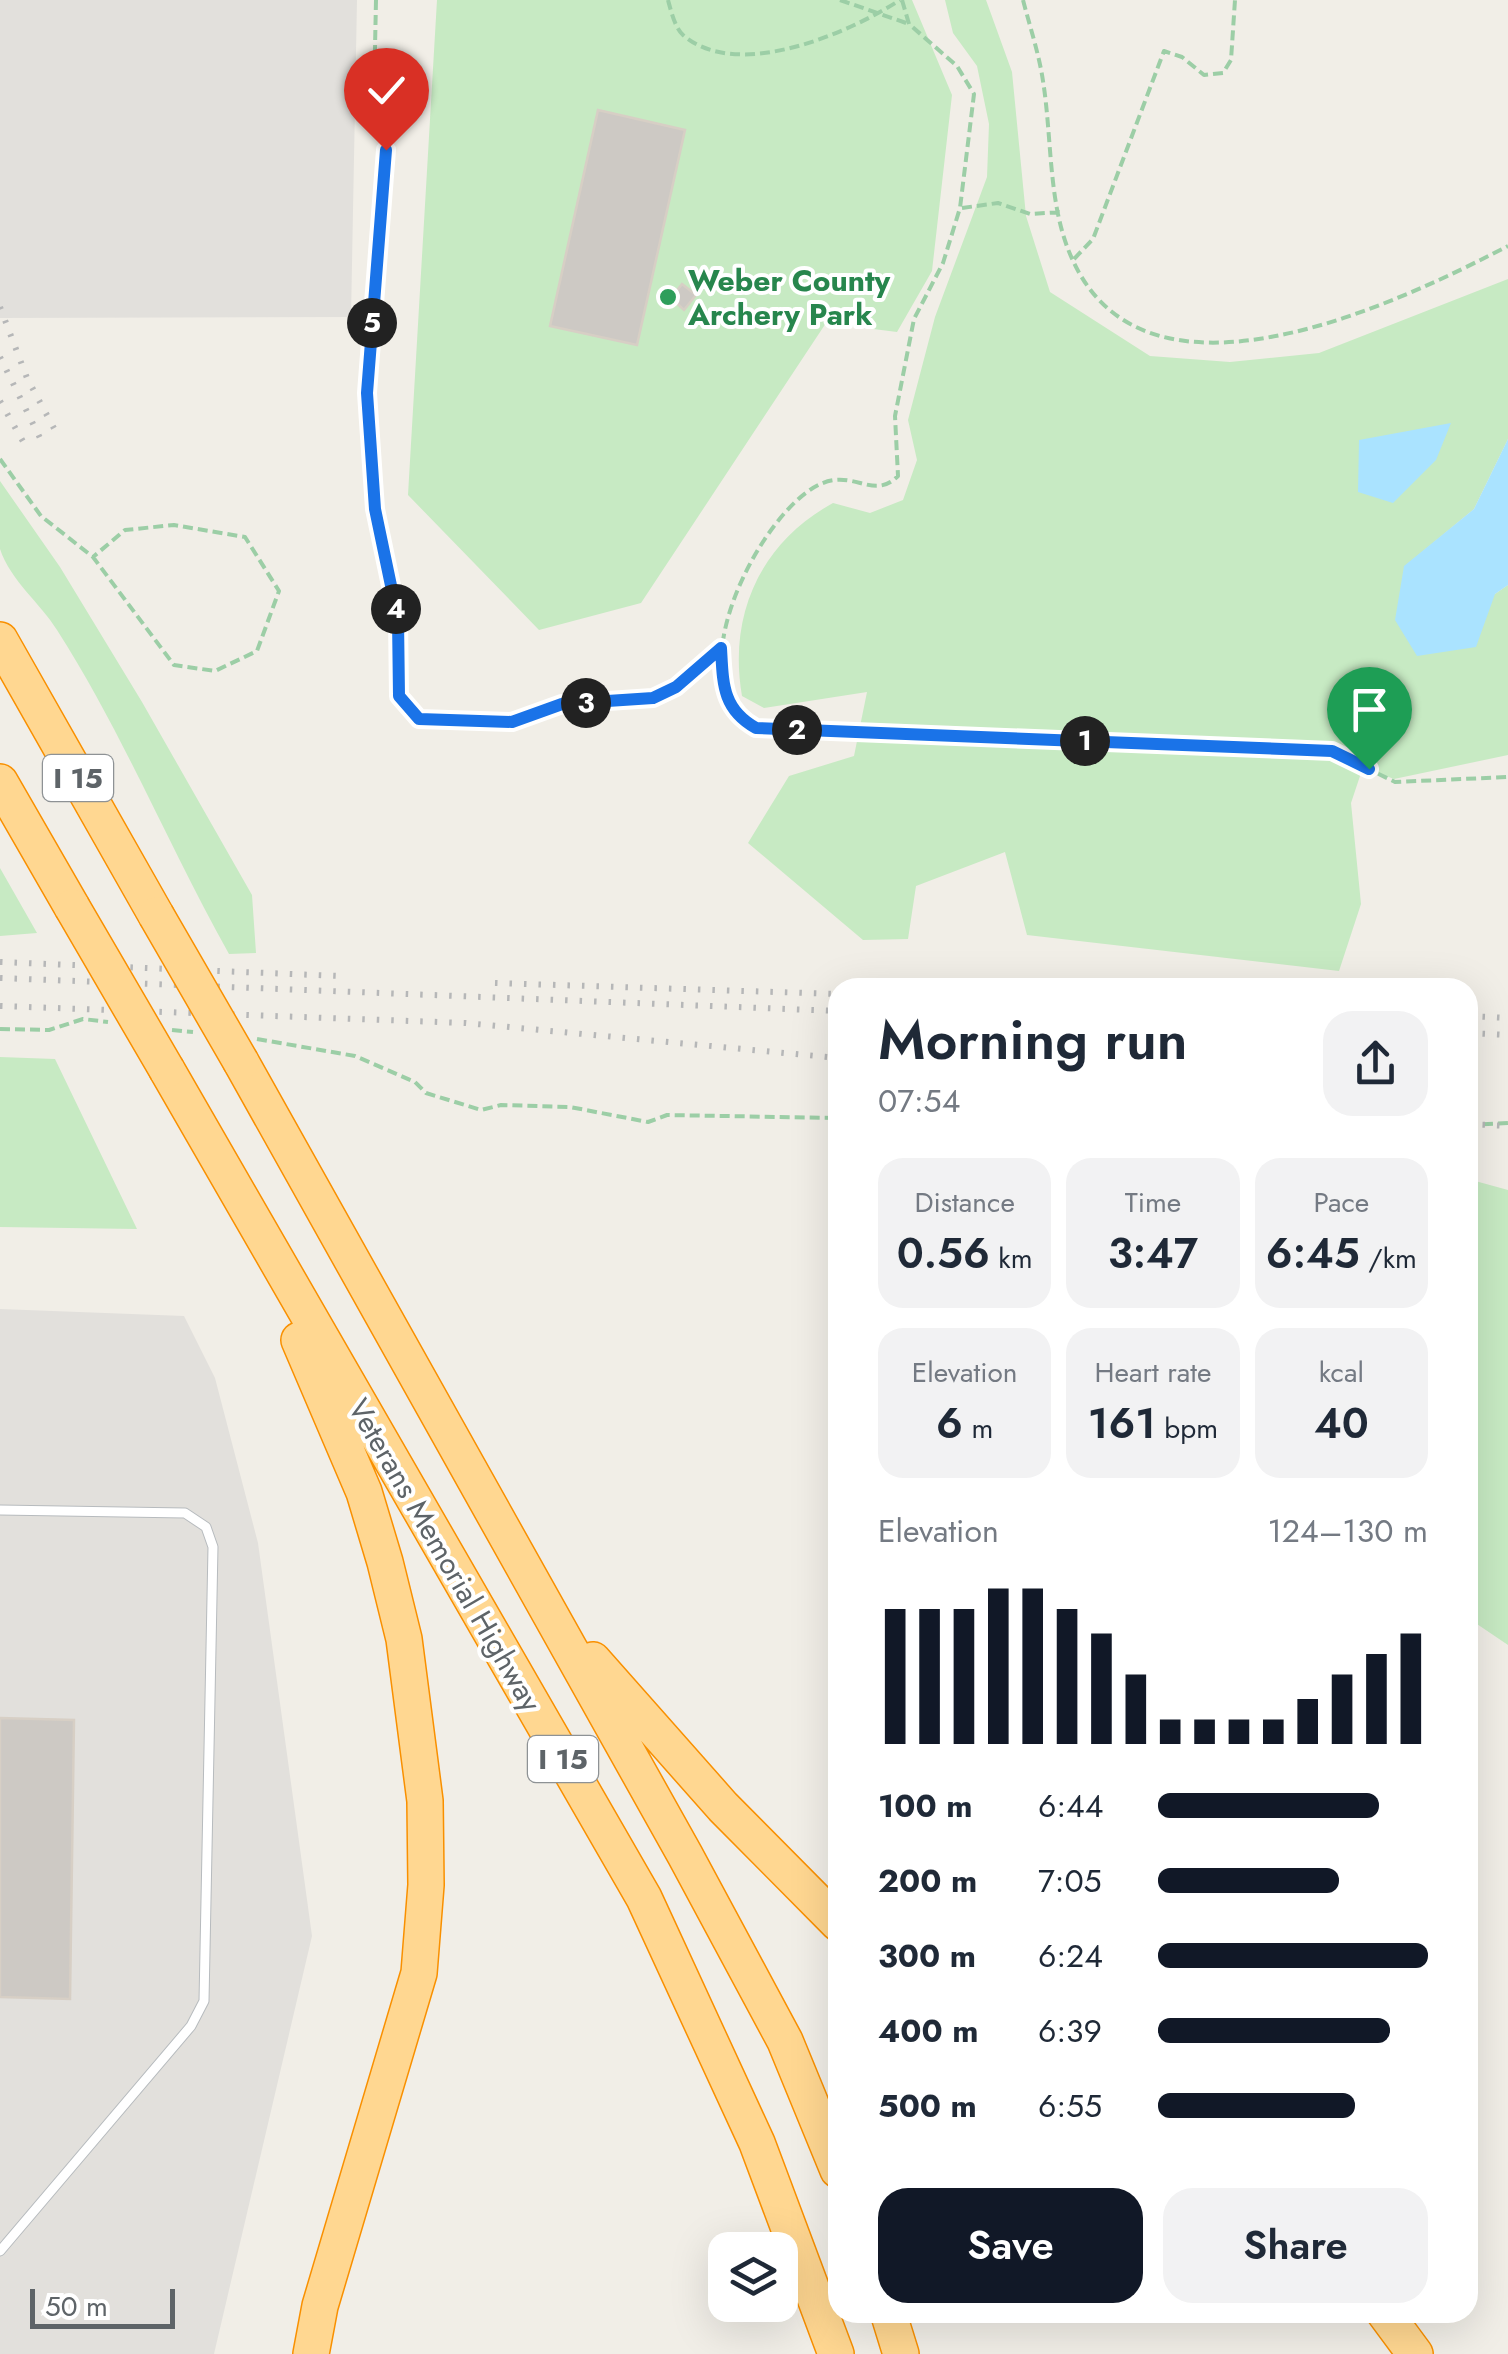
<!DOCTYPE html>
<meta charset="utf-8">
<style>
body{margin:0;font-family:Jost,sans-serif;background:#f2f2f3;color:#1f2937;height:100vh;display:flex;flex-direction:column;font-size:38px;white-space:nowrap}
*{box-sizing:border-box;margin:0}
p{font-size:32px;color:#747a83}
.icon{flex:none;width:55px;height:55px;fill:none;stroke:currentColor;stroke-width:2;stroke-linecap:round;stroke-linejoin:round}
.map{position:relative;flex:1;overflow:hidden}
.panel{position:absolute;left:828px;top:978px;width:650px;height:1345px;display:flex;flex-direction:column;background:#fff;border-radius:30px;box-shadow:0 10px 40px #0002}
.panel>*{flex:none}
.buttons{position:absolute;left:708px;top:2232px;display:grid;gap:20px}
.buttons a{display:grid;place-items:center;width:90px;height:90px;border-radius:20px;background:#fff;box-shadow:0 10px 40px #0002;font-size:50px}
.scale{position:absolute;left:30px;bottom:25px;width:145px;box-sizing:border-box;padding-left:10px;border:5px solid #5e6468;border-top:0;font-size:28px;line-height:35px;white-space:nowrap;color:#5e6468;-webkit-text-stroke:8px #fff;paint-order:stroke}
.pin{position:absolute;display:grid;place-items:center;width:85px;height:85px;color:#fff;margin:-102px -42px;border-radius:50% 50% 50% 0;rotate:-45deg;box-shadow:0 0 10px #0007}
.pin .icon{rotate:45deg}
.km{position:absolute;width:50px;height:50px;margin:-25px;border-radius:50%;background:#222;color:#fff;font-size:28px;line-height:50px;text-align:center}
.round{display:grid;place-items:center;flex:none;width:105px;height:105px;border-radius:30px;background:#f2f2f3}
.headline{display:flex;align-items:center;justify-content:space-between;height:170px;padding:0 50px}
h1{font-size:55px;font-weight:600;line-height:75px}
.figures{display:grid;grid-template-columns:repeat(3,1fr);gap:15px;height:170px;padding:10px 50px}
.figures div{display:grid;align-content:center;border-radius:25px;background:#f2f2f3;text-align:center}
.figures b{font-size:42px;font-weight:600}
.figures small{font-size:28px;font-weight:400}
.figures p{font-size:28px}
.chart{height:280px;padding:20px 50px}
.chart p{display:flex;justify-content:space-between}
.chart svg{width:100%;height:180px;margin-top:10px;stroke:#111827;stroke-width:6}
.primary-button{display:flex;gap:20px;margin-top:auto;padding:20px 50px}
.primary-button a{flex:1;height:115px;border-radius:30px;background:#111827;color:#fff;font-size:40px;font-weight:600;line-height:115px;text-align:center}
.primary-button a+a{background:#f2f2f3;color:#1f2937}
ul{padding:0 50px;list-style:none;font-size:32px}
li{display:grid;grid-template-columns:160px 120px 1fr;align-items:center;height:75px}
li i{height:25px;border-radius:12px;background:#111827}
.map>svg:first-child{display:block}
</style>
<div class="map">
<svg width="1508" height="2354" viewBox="0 0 1508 2354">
<rect width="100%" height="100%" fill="#f1eee7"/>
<!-- industrial -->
<path fill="#e2e0dc" d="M0 0H357L351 317 0 318Z
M0 1309 184 1316 215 1378 258 1543 312 1936 214 2354H0Z"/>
<!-- green -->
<path fill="#c7eac3" d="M437 0H912L952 95 932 271 897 332 826 323 641 603 539 630 408 495Z
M945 0H986L1012 72 1026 216 1050 292 1150 356 1230 362 1319 353 1508 279V439L1474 509 1405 566 1495 594 1508 585V755L1394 779 1363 767 1351 803 1361 904 1339 971 1027 935 1005 852 916 886 908 939 863 940 748 843 789 776 854 756 867 692 764 708 742 696C728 615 760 543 833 503L870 513 903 500 917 460 908 420 935 317 987 177 989 124 977 66 953 33Z
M0 481 60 567 142 702 252 895 256 953 229 954C169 847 123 733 57 630 41 604 10 580 0 549 0 530 0 501 0 481Z
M0 868 37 933 0 936Z
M0 1057 55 1059 137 1229 0 1227Z
M1468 1179 1508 1190V1645L1468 1618Z"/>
<!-- water -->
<path fill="#aae3ff" d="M1451 423 1436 460 1393 503 1358 492 1359 440Z
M1508 439V585L1495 594 1476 647 1417 656 1395 620 1404 566 1474 509Z"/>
<!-- building -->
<path fill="#cdc9c4" stroke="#d7cfc5" stroke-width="2.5" d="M598 110 685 130 637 345 550 326Z
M682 284 696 295 684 310 671 298Z
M0 1718 74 1720 70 1999 0 1997Z"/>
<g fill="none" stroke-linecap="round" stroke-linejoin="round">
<!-- lane casing -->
<g stroke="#b7bbbe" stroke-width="11">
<path id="lane" d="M0 1510 185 1513 206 1527 213 1547 204 2001 191 2026 0 2251"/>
</g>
<!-- highway casing -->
<g stroke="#f99000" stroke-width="38">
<path id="highway" d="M0 640 156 915
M0 782 72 907
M241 1062 685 1855 785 2041 838 2170
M167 1070 644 1898 757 2143 836 2354
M299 1340 364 1492 385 1562 404 1639 425 1801 426 1885 419 1973 320 2306 311 2354
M593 1660 723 1807 838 1923
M888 2312 901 2354
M1384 2312 1415 2354"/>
</g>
<!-- path -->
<path stroke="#9ccea6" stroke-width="4" stroke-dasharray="10 5" stroke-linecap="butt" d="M376 0 374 96 385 150 367 393 375 509 398 619 399 696 419 719 512 722 562 705 653 698 676 687 721 648
M668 0C671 11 675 28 683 35 737 82 849 33 900 0
M840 0 909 24
M902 0 909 24 957 66 974 94 960 208 943 263 914 319 895 416 898 476C870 504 850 460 807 492 752 532 676 683 756 728L1332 751 1395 782 1508 777
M1023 0C1030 27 1039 54 1043 81 1052 137 1048 202 1070 254 1141 426 1394 305 1508 246
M962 208 998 203 1030 214 1060 212
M1074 259 1093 239 1164 51 1182 57 1204 75 1223 73 1231 60 1235 0
M0 459 41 516 93 557 174 665 215 671 257 651 279 591 245 537 174 525 125 530 93 557
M0 1029 49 1030 83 1019 108 1022
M172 1030 193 1032
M257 1039 355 1056 415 1082 426 1093 481 1110 501 1105 570 1107 648 1122 667 1115 838 1118
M1468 1125 1508 1123"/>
<!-- lane -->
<use href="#lane" stroke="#fff" stroke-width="9"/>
<!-- highway -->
<use href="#highway" stroke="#ffd791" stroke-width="35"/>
<!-- rail -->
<path stroke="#b6b7b8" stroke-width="6" stroke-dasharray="2.5 12" stroke-linecap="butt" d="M0 307 27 378 56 432
M0 357 41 440
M0 401 25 445
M0 962 340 976
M0 978 838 1011
M495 983 838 994
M0 1006 466 1023 838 1058
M1468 1016 1508 1018
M1468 1033 1508 1035
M1468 1124 1508 1126"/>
<!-- highway-bridge casing -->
<g stroke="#f99000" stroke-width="38" stroke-linecap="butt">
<path id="highway-bridge" d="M72 907 167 1070
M156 915 241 1062"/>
</g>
<!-- highway-bridge -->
<use href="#highway-bridge" stroke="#ffd791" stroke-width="35"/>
</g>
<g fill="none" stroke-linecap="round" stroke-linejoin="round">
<!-- route casing -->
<g stroke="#fff" stroke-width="20">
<path id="route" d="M386 150 367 393 375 509 398 619 399 696 419 719 512 722 562 704 653 698 676 687 721 648C723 683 722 709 756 728L1332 751 1369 769"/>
</g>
<!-- route -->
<use href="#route" stroke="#1a73e8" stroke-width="12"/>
</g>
<!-- markers -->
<circle fill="#2e9e5b" stroke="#fff" stroke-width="4" cx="668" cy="297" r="10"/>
<g text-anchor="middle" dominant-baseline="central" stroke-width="8" stroke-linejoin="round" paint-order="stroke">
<!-- shield labels -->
<g fill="#fff" stroke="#8e9295" stroke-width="2.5">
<rect x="43" y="755" width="70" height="46" rx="8"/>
<rect x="528" y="1736" width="70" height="46" rx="8"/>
</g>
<g font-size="28" font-weight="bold" fill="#5e6468">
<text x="78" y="778">I 15</text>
<text x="563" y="1759">I 15</text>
</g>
<!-- leisure labels -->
<g font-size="30" font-weight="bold" fill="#27864d" stroke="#fff" text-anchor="start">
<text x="688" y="280">Weber County<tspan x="688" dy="34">Archery Park</tspan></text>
</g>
<!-- street labels -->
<g font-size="30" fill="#5e6468" stroke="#fff">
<text transform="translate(445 1555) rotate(60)">Veterans Memorial Highway</text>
</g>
</g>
</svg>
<div class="buttons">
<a><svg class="icon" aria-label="layers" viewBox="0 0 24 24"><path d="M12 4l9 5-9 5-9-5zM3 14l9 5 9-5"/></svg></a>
</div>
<div class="scale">50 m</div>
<div class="pin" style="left:1369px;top:769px;background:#1e9e55"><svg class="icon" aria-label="arrive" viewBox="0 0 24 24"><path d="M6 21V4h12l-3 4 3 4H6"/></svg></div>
<div class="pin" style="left:386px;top:150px;background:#d93025"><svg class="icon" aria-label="check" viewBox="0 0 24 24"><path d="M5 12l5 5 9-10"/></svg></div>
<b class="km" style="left:1085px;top:741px">1</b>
<b class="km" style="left:797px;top:730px">2</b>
<b class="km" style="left:586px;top:703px">3</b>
<b class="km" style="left:396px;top:609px">4</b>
<b class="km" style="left:372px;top:323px">5</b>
<section class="panel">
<div class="headline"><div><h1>Morning run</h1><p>07:54</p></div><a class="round"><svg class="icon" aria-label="share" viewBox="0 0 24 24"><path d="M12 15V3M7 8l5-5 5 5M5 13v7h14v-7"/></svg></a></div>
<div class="figures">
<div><p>Distance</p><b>0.56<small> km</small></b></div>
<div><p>Time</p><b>3:47</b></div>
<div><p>Pace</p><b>6:45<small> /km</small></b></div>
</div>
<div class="figures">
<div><p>Elevation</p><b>6<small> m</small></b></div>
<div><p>Heart rate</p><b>161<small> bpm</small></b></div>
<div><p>kcal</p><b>40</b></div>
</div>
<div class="chart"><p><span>Elevation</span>124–130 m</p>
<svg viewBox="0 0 160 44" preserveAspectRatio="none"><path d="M5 44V11M15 44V11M25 44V11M35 44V6M45 44V6M55 44V11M65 44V17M75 44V27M85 44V38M95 44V38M105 44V38M115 44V38M125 44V33M135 44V27M145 44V22M155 44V17"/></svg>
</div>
<ul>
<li><b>100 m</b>6:44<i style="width:82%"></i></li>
<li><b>200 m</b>7:05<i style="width:67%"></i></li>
<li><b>300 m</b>6:24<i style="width:100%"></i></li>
<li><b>400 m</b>6:39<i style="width:86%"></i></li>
<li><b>500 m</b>6:55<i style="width:73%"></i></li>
</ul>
<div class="primary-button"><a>Save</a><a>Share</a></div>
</section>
</div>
